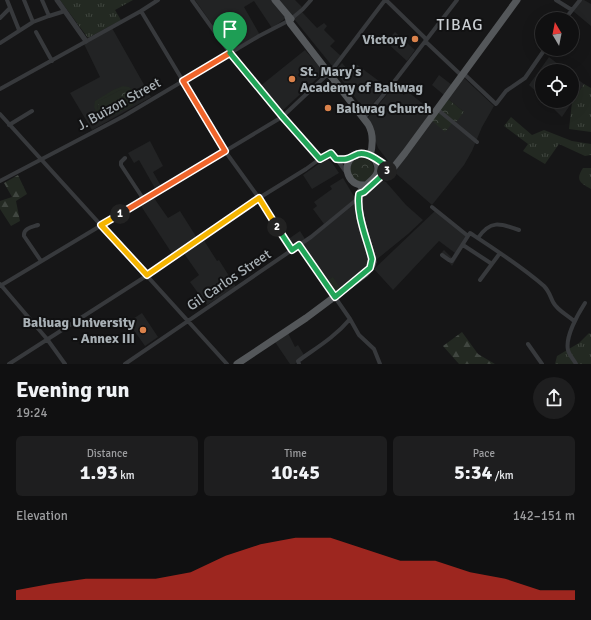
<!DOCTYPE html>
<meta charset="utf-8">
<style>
body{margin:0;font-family:Signika,sans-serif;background:#1e1e1f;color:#f1f3f6;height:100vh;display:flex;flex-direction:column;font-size:15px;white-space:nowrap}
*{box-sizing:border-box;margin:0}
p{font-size:13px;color:#9c9d9f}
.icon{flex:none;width:22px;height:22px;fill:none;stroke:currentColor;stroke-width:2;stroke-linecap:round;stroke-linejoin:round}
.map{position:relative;height:364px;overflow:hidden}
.drawer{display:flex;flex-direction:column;background:#101011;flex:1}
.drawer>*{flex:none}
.needle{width:26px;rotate:350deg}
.tools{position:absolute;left:535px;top:12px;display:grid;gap:8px}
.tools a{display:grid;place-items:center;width:44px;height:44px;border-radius:50%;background:#101011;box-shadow:0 4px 16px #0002,0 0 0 1px #303031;font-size:20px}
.pin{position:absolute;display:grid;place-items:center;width:34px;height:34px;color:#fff;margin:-41px -17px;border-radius:50% 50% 50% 0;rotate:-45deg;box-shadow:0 0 4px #0007}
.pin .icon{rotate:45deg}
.km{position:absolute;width:20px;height:20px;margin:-10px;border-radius:50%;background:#222;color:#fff;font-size:11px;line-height:20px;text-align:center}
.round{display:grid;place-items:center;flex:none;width:42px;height:42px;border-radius:21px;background:#1e1e1f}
.head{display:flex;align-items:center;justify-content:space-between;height:68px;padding:0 16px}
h1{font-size:22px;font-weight:700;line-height:30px}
.stats{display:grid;grid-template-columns:repeat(3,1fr);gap:6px;height:68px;padding:4px 16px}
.stats div{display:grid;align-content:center;border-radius:6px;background:#1e1e1f;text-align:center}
.stats b{font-size:20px;font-weight:700}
.stats small{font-size:11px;font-weight:400}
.stats p{font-size:11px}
.chart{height:112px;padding:8px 16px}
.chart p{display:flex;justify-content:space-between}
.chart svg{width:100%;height:72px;margin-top:4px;fill:#d93025;opacity:.7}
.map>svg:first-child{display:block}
</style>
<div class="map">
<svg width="591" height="364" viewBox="0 0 591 364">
<defs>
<pattern id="grass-tufts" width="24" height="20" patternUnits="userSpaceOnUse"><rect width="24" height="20" fill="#232922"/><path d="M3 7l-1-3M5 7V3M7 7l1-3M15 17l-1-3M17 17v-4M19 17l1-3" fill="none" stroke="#404640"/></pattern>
<pattern id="forest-firs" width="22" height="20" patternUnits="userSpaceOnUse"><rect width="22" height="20" fill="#232922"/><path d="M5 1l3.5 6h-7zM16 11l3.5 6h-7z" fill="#404640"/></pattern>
<pattern id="park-crowns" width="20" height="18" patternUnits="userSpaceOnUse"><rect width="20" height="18" fill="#232922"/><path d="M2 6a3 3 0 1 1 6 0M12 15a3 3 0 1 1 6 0" fill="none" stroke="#404640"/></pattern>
</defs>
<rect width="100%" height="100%" fill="#161617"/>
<!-- built -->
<path fill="#222324" d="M195 0H272L286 18 272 28 254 1 244 7 260 35 231 51Z
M278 0H295L302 7 292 17Z
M581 0H584L591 4V26L573 11Z
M302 12 317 28 324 23 327 26 324 30 335 41 330 46 341 56 333 67 294 19Z
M112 28 151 97 92 130 70 93 100 77 84 44Z
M395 32 415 50 407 61 386 42Z
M305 50 324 72 281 112 259 87Z
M549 57 567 71H542V97L529 85Z
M342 63 348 70 356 64 387 87 366 112 335 71Z
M439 75 452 85 444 95 432 85Z
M572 75 584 84 562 117 546 101H572Z
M463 77 494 106 482 127 472 151 464 165 432 205 392 170 431 120 454 121 464 112 447 98Z
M394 86 404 95 407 91 432 111 392 166 378 148 367 119Z
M150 141 163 166 153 172 161 186 156 190 139 160 134 163 128 153Z
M327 158 333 164 339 173 312 189 303 175Z
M343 178 355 198V200L324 224 313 209 317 206 314 202 332 189 330 186Z
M381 180 386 182 406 205 423 220 408 234 376 260 368 236 360 200Z
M154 198 168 218 180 211 197 238 173 255 141 206Z
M356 203 370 260 369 266 341 289 325 282 301 246Z
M436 210 470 236 452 266 441 253 444 250 452 258 455 253 439 241 393 290 374 269Z
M300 231 305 239 293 249 287 240Z
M203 239 217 261 219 260 236 287 207 305 190 282 199 275 183 252Z
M142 313 158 337 145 346 128 322Z
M288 333 295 347 298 345 304 355 295 364H290L275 342Z"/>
<!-- grass -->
<path fill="url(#grass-tufts)" d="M60 0H133L115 10 121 20 88 38Z
M584 84 591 88V132L569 129 572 102Z
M511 117 532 135 544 130 572 141 591 144V155L585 156 559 144 545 164 523 151 528 144 504 126Z
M583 168H591V189C580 183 575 180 583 168Z
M589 333 591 334V364H555L557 356 579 343Z"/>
<!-- forest -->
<path fill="url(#forest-firs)" d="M18 175 27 194 16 201 20 221 11 226 0 209V201L12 197 4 183Z
M462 332 478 354 495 364H459L443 346Z"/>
<!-- park -->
<path fill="url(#park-crowns)" d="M122 89C129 89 132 92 133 99 129 111 89 126 99 101Z
M447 98 464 112 456 122 454 121 445 132 431 120Z
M350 170a12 12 0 1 1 24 0a12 12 0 1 1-24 0Z"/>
<!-- pitch -->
<path fill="#232922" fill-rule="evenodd" d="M123 86 129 87 135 92V99L133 105 108 118 98 116 94 107 95 101 113 90ZM122 89C129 89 138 96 131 104 129 106 124 108 120 110 112 114 101 120 97 107L99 101Z
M333 277 341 289 334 295 325 282Z"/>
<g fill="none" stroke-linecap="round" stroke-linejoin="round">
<!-- minor -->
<path stroke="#37393c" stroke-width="4" d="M7 0 19 30
M24 0 33 22
M192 0 230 53 282 117 320 159
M386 0 425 38 426 42 461 75
M556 0 572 10
M141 11 225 151 259 198 292 250
M49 16 65 11
M0 18 10 8
M565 19 580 0
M36 32 52 61
M0 43 33 22 49 16 42 0
M463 73 496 104 506 91 525 78 545 49
M0 89 141 11 158 0
M437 109 477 142
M0 114 227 364
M364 118 390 87 457 0
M9 125 32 111
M125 158 121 162V165L144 200
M336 159 351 158
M0 181 124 116 259 36 290 20 303 9 311 0
M432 207 468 236 470 233C496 250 521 266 544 286 549 291 550 296 553 302 557 310 567 315 574 321
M38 225C32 227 23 228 24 236L41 261
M478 238C490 220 500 223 519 230
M299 245 350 319 359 335 374 349 380 364
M463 245 492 264
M442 255 449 260 452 261 468 236
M480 280 500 253
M0 284 47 339 65 364
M0 286 282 117 332 70 385 0
M528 344 542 364
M9 364 165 264 259 198 306 169 328 153 333 154 346 172
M125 364 311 237 355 201 357 199
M299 364 298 361C316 348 335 337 350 319
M576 364C574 360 569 355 568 350 565 337 578 314 585 303"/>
<!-- tertiary -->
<path stroke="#37393c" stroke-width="5" d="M57 0 86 41"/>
<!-- primary -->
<path stroke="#54575a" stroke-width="7" d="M275 0 291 19
M288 17 290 23 368 124C374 134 373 145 370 156
M375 159 382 162 390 169
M376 181 394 167 405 153 517 0
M237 364 306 318 365 274C368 271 372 267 373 262 373 257 370 252 369 247 365 232 358 215 358 199 358 184 383 180 377 164 376 160 373 157 369 155 366 154 361 153 357 155 338 162 349 191 368 184"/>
</g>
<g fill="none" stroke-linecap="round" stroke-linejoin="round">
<!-- split-1 casing -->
<g stroke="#fff" stroke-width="8">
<path id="split-1" d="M120 214 225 151 183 81 230 53"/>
</g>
<!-- split-2 casing -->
<g stroke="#fff" stroke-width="8">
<path id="split-2" d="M120 214 101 225 147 275 259 198 277 227"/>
</g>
<!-- split-3 casing -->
<g stroke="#fff" stroke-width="8">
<path id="split-3" d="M277 227 292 250 299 245 335 297 370 268 372 259C367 239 356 214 359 194L364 192 387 171"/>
</g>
<!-- split-4 casing -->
<g stroke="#fff" stroke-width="8">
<path id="split-4" d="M230 53 282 116 320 159 331 153 336 159C350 160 348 158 358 154 368 151 382 163 390 169L387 171"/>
</g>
<!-- split-1 -->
<use href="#split-1" stroke="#f0652b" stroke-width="5"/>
<!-- split-2 -->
<use href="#split-2" stroke="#f5b400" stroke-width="5"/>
<!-- split-3 -->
<use href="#split-3" stroke="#22a559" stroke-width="5"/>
<!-- split-4 -->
<use href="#split-4" stroke="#22a559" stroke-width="5"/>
</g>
<!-- markers -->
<g fill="#da824b" stroke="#111112" stroke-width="1.5">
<circle cx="415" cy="39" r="4"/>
<circle cx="292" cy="79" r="4"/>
<circle cx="328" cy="108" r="4"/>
<circle cx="143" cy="330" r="4"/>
</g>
<g text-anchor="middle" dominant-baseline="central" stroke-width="4" stroke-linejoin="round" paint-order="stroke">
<!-- poi labels -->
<g font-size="14" font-weight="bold" fill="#a9b1b6" stroke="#111112" text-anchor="end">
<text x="407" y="39">Victory</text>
<text x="300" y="71" text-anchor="start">St. Mary's<tspan x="300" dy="16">Academy of Baliwag</tspan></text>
<text x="336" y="108" text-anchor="start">Baliwag Church</text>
<text x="135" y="322">Baliuag University<tspan x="135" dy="16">- Annex III</tspan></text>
</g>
<!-- street labels -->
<g font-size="14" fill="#a9b1b6" stroke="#111112">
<text transform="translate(119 104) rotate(-29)">J. Buizon Street</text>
<text transform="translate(229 280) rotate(-34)">Gil Carlos Street</text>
</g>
<!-- quarter labels -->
<g font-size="16" letter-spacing="1" fill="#caced2" stroke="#111112">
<text x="460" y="25">TIBAG</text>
</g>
</g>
</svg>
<div class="tools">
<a><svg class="needle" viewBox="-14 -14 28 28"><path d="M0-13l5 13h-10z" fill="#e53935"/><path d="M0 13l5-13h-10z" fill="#9c9d9f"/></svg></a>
<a><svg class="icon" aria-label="locate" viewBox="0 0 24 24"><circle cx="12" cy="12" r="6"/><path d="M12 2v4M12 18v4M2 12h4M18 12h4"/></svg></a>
</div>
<div class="pin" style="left:230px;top:53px;background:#1e9e55"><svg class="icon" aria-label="arrive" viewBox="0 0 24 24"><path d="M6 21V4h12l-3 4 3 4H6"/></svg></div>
<b class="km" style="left:120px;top:214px">1</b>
<b class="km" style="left:277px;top:227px">2</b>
<b class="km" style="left:387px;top:171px">3</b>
</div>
<section class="drawer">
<div class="head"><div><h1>Evening run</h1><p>19:24</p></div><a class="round"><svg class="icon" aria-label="share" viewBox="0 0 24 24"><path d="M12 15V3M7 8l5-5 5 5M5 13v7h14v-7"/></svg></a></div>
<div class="stats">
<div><p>Distance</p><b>1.93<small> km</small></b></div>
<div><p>Time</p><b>10:45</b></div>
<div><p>Pace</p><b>5:34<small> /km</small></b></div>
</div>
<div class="chart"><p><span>Elevation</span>142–151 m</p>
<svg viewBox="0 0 160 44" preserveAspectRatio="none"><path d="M0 44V38L10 34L20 31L30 31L40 31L50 27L60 17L70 10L80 6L90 6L100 13L110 20L120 20L130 27L140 31L150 38L160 38V44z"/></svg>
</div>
</section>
